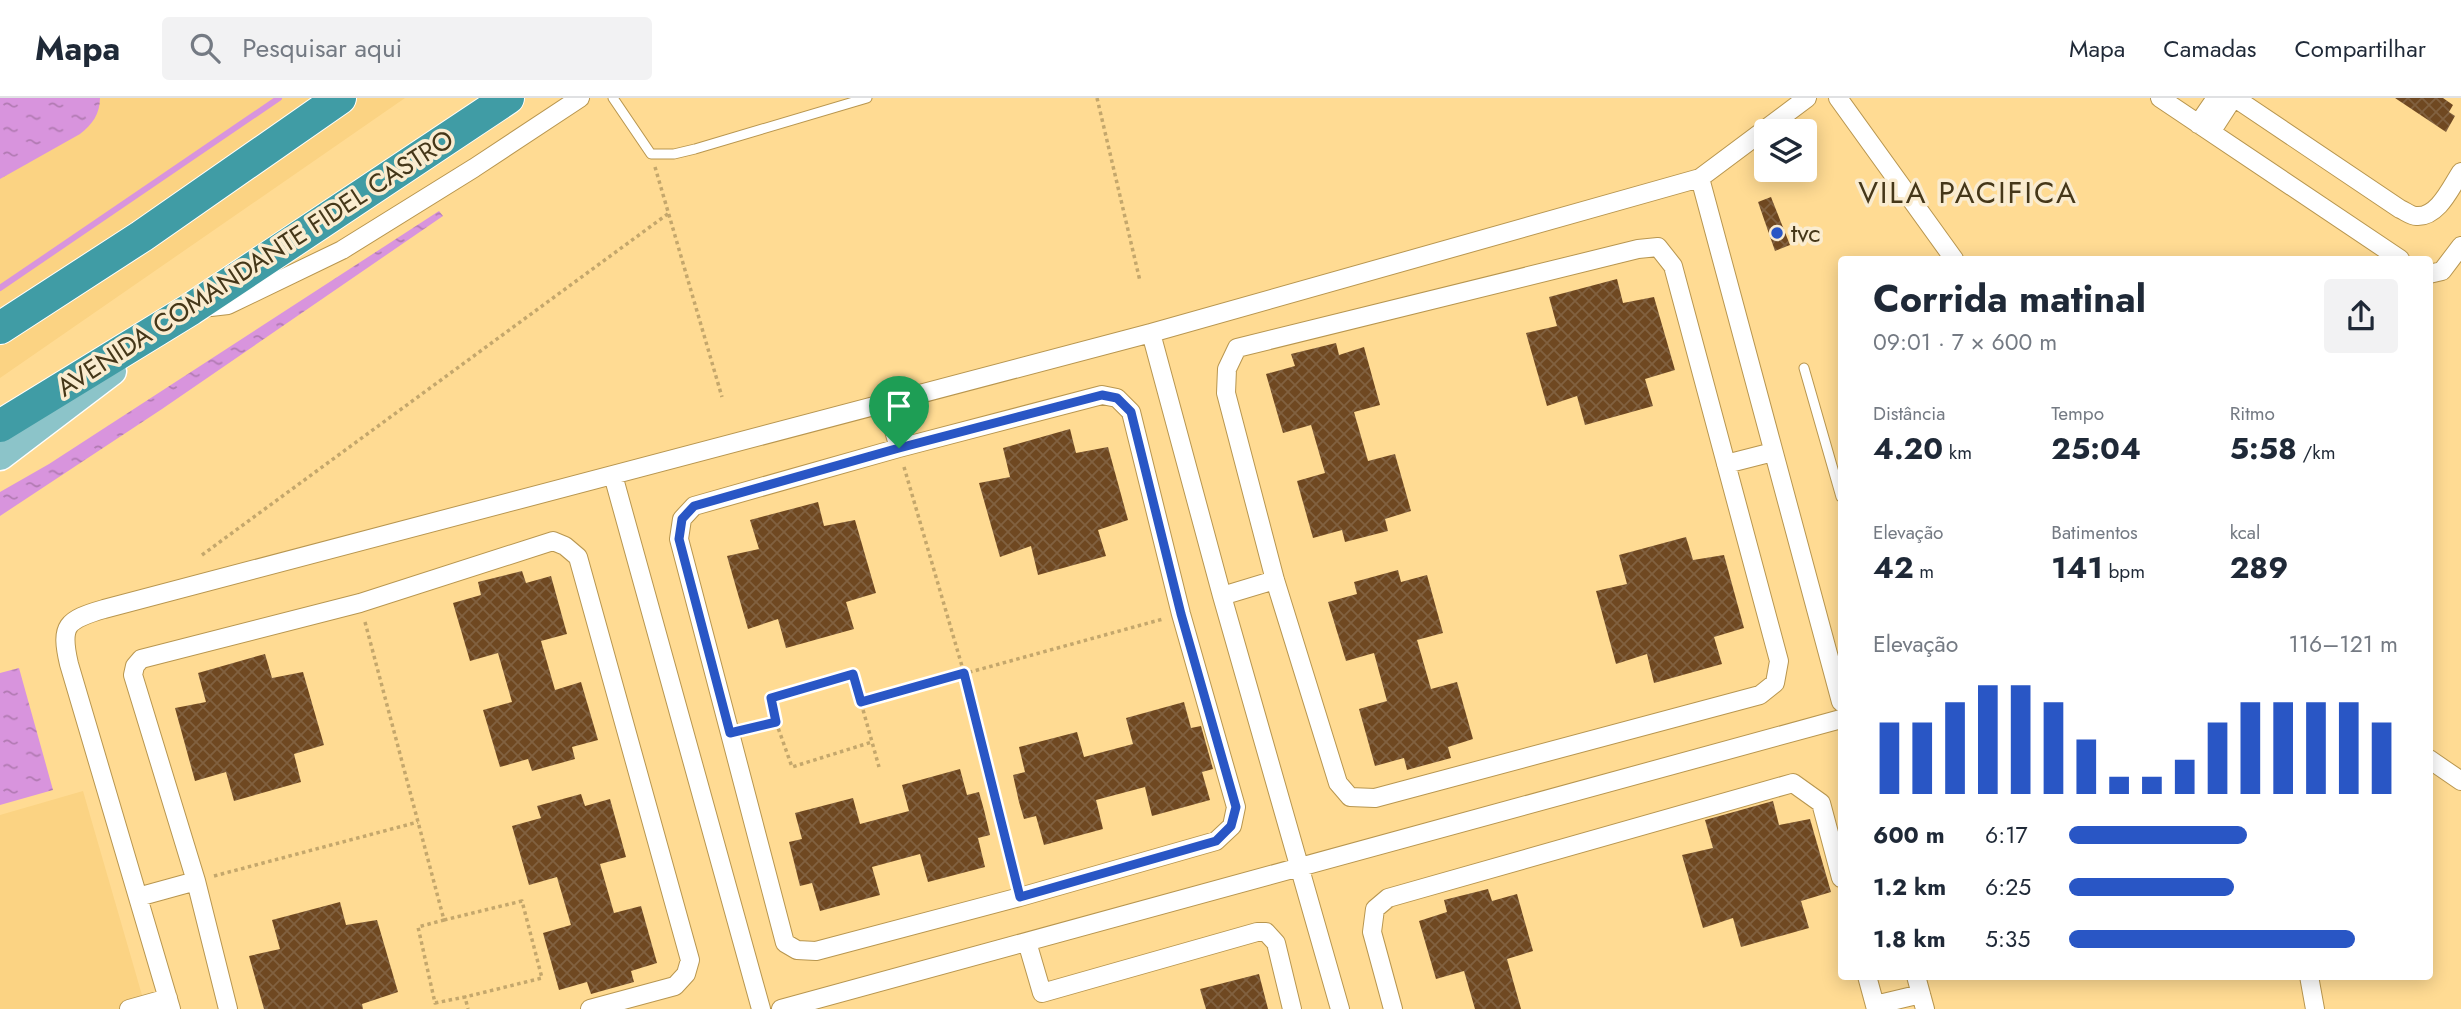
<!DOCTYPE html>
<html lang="pt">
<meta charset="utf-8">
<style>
body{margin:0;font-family:Jost,sans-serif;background:#f2f2f3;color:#1f2937;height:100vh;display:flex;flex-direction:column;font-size:26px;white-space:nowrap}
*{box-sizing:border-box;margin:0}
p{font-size:23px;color:#747a83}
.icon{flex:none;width:38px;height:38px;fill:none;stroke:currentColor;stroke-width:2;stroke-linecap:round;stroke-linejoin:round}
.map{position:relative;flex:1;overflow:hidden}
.sheet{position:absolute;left:1838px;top:158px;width:595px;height:724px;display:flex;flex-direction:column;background:#fff;border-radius:7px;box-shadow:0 4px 18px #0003}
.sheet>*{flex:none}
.controls{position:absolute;left:1754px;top:21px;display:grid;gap:14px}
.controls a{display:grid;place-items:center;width:63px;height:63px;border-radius:7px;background:#fff;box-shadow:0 4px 18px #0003;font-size:35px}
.pin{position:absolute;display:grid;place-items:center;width:60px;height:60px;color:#fff;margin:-72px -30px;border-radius:50% 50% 50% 0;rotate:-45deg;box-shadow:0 0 7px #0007}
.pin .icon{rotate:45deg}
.round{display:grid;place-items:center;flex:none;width:74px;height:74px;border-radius:7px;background:#f2f2f3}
.headline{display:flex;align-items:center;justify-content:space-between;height:119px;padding:0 35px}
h1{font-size:38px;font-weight:700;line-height:52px}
.metrics{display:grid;grid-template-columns:repeat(3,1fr);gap:10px;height:119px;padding:7px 35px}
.metrics div{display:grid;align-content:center}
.metrics b{font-size:30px;font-weight:700}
.metrics small{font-size:19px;font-weight:400}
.metrics p{font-size:19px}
.chart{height:196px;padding:14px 35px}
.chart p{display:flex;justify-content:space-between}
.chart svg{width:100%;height:126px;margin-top:7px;stroke:#2956c5;stroke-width:6}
ul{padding:0 35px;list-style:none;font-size:23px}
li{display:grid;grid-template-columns:112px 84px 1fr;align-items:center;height:52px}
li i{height:18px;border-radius:9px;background:#2956c5}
header{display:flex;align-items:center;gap:42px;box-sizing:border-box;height:98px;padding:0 35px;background:#fff;border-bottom:2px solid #e0e1e3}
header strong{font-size:33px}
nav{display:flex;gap:38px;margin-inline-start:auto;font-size:24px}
.search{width:490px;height:63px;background:#f2f2f3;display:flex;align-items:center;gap:18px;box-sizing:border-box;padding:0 24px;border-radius:7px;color:#747a83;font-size:26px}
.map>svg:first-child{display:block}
</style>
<header>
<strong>Mapa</strong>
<div class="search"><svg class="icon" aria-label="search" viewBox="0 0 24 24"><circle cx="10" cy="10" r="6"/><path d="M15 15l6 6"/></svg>Pesquisar aqui</div>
<nav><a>Mapa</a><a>Camadas</a><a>Compartilhar</a></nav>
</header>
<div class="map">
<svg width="2461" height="911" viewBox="0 0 2461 911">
<defs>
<pattern id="water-ripples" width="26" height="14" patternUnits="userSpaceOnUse" patternTransform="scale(1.75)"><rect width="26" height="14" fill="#d894dd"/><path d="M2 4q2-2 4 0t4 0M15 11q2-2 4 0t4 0" fill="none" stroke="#b17ab2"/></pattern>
<pattern id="building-cross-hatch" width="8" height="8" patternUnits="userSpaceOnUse" patternTransform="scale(1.75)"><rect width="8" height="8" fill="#6f4821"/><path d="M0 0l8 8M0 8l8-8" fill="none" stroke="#816140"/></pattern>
</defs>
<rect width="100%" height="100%" fill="#ffdb93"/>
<!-- built -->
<path fill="#fbd383" d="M0 0H405L0 280Z
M83 693 146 911H0V717Z"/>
<!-- water -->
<path fill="url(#water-ripples)" d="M0 0H100C100 16 92 27 80 36L0 81Z
M439 113 443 118 162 311 0 418V394L49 366Z
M19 570 53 692 0 707V575Z"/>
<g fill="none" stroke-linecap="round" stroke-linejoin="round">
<!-- stream -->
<path stroke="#d894dd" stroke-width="6" d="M0 190 279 0"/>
</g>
<!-- building -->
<path fill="url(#building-cross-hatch)" d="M2395 0H2443L2453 7 2449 14 2455 18 2446 34Z
M1771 99 1790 147 1775 153 1758 104Z
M1617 181 1623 205 1654 199 1675 272 1645 281 1653 308 1585 327 1577 298 1547 308 1526 235 1557 228 1549 199Z
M1336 245 1339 257 1364 249 1380 307 1354 314 1368 363 1395 356 1411 413 1385 421 1388 433 1345 444 1342 432 1313 440 1297 383 1325 375 1311 327 1283 335 1266 276 1295 268 1291 256Z
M1070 331 1076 355 1108 349 1128 422 1098 432 1106 458 1038 477 1031 448 1000 459 979 385 1010 379 1003 350Z
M818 404 824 428 855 422 876 495 846 504 854 531 786 550 778 521 748 531 727 458 759 451 750 422Z
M1686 439 1693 462 1724 457 1744 530 1714 539 1722 566 1654 585 1647 556 1616 566 1596 493 1627 486 1619 457Z
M1398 472 1401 484 1427 477 1443 535 1417 542 1431 591 1457 584 1473 641 1448 649 1451 660 1407 672 1404 660 1375 668 1359 611 1387 603 1374 555 1346 563 1328 504 1357 496 1354 484Z
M522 473 526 485 551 478 567 536 541 543 555 592 581 584 598 642 572 649 575 661 532 673 528 661 500 669 483 612 512 604 498 555 470 563 453 505 481 497 478 484Z
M265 556 272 580 303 574 324 647 294 656 301 684 234 703 226 674 195 683 175 610 206 604 198 575Z
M1184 604 1191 630 1201 628 1213 671 1202 674 1210 702 1152 718 1145 689 1096 702 1103 731 1044 747 1036 718 1024 721 1019 704 1013 677 1025 674 1019 649 1077 634 1084 659 1133 646 1126 620Z
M960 671 967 697 979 694 984 712 990 737 978 740 985 769 928 784 920 756 872 769 880 797 820 813 812 785 800 788 789 744 802 741 795 715 853 700 860 726 909 713 902 687Z
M581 696 585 708 610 701 626 759 600 766 614 815 641 808 657 865 631 873 634 884 591 896 587 884 559 892 543 835 571 827 557 779 529 787 512 728 541 720 537 708Z
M1773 703 1779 727 1810 721 1831 794 1801 803 1809 830 1741 849 1733 820 1703 830 1682 757 1713 750 1705 722Z
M1488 791 1492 803 1517 796 1522 814 1533 853 1507 861 1521 911H1475L1464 873 1436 881 1419 823 1447 814 1444 802Z
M340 804 346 827 377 822 398 894 362 906 363 911H264L249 858 280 851 272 822Z
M1259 876 1268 911H1206L1200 891Z"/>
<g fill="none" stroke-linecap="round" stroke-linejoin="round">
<!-- lane casing -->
<g stroke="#b8964f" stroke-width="11">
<path id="lane" d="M613 0 651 56H674L695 51 867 0
M1804 270 1841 399"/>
</g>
<!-- street casing -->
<g stroke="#b8964f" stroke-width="20">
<path id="street" d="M1838 0 1954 161
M2160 0 2400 161
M2235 0 2400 111C2405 113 2411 118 2416 118 2438 120 2451 89 2461 74
M2198 26 2216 0
M2211 34 2233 0
M1700 80 1841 604
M1658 149 1673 168 1779 563 1775 585 1760 597 1375 700 1350 699 1338 685 1275 482 1226 295 1227 271 1237 250 1638 151Z
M2429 176 2442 173 2461 148
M202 210 228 207 342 152 474 70 580 0
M1151 235 1222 498 1340 911
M1102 297 1117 300 1131 314 1181 516 1236 709 1232 728 1216 743 1020 799 816 853 797 852 785 845 679 441 682 421 694 408 899 350Z
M886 305 899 350
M1726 366 1773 354
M613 377 761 911
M1222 498 1275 482
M2429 661 2461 683
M138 799 196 783
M1027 844 1042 895 1257 834H1266L1276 845 1292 911
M1867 878 1876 911
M1916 878 1925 911
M2309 878 2315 911
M1875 907 1921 896
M129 911 168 900
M171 911 69 566C60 527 66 522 104 511L1151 235 1700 80 1807 0
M228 911 196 783 133 577 135 568 141 561 360 505 553 443 565 448 578 459 690 862 686 876 675 888 590 911
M781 911 1841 621
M1393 911 1372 834 1375 811 1388 800 1793 685 1821 705 1841 780"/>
</g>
<!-- primary casing -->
<g stroke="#fff" stroke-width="31">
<path id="primary" d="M0 358 112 273"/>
</g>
<!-- highway casing -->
<g stroke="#fff" stroke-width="34">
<path id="highway" d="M0 230 142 138 340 0
M0 328 191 211 508 0"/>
</g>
<!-- path -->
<path stroke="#c4a76c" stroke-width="3.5" stroke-dasharray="3.5 3.5" stroke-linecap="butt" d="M1097 0 1140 183
M655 69 722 299
M904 369 964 575 1015 780
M202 457 669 115
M365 524 444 822 418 829 435 905 465 899 468 911
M861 604 1163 521
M776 624 792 669 872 644
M749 630 776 624 771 600 853 576 879 669
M214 778 418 724
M444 822 522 803 542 880 465 899"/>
<!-- lane -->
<use href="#lane" stroke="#fff" stroke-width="9"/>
<!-- street -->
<use href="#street" stroke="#fff" stroke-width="18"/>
<!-- primary -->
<use href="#primary" stroke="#8cc4c9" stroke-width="28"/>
<!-- highway -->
<use href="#highway" stroke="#409ca5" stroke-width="32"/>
</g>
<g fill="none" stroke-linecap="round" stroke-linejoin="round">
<!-- route casing -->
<g stroke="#fff" stroke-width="14">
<path id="route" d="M1102 297 1117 300 1131 314 1181 516 1236 709 1231 728 1216 743 1020 799 964 575 861 604 853 576 771 600 776 624 730 635 679 441 682 421 694 408 899 350Z"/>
</g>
<!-- route -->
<use href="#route" stroke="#2956c5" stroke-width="9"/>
</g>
<!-- markers -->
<circle fill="#2956c5" stroke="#faecd0" stroke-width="2.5" cx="1777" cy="135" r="7"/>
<g text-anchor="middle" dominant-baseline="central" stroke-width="7" stroke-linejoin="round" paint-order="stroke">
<!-- poi labels -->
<g font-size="26" fill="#453719" stroke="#faecd0" text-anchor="start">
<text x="1791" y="135">tvc</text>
</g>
<!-- street labels -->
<g font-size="26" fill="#453719" stroke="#faecd0">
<text transform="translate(255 165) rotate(-33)">AVENIDA COMANDANTE FIDEL CASTRO</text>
</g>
<!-- quarter labels -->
<g font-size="30" letter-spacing="2" fill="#453719" stroke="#faecd0">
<text x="1968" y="94">VILA PACIFICA</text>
</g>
</g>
</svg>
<div class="controls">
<a><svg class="icon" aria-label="layers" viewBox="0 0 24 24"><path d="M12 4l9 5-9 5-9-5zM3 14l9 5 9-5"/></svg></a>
</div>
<div class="pin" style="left:899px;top:350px;background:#1e9e55"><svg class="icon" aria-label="arrive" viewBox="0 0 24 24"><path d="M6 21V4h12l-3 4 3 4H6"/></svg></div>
<section class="sheet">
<div class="headline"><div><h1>Corrida matinal</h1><p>09:01 · 7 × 600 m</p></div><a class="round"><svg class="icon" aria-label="share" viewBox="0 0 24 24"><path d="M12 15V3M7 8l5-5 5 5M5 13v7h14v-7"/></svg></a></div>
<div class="metrics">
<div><p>Distância</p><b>4.20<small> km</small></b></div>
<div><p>Tempo</p><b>25:04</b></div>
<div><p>Ritmo</p><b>5:58<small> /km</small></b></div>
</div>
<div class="metrics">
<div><p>Elevação</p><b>42<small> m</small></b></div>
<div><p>Batimentos</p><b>141<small> bpm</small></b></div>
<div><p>kcal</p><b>289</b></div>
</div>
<div class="chart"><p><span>Elevação</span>116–121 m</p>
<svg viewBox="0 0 160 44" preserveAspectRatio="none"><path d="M5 44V19M15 44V19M25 44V12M35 44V6M45 44V6M55 44V12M65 44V25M75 44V38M85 44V38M95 44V32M105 44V19M115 44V12M125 44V12M135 44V12M145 44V12M155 44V19"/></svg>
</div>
<ul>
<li><b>600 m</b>6:17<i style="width:54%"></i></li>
<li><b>1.2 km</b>6:25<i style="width:50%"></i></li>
<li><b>1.8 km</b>5:35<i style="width:87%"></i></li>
</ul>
</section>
</div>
